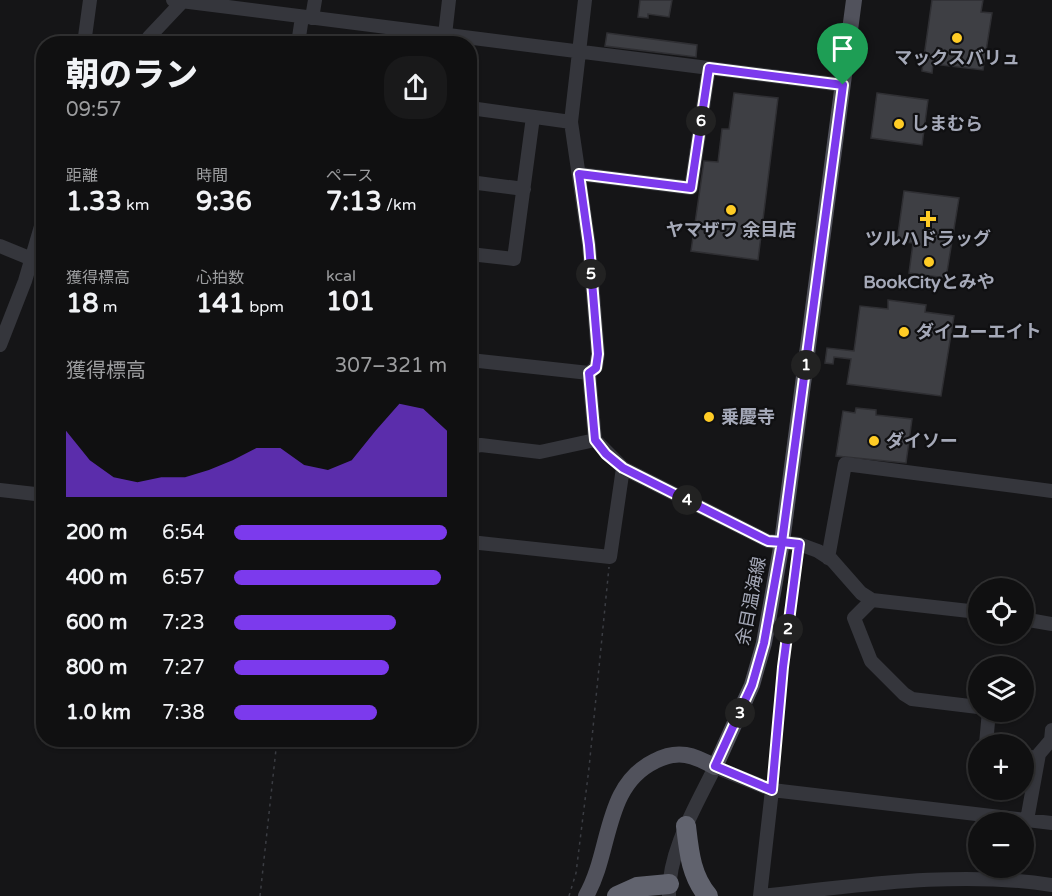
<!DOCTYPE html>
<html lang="ja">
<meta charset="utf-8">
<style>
body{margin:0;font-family:"Varela Round","Noto Sans JP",sans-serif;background:#19191a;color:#f1f3f6;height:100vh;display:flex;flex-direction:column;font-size:22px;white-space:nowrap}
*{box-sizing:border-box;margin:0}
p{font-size:20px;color:#9c9d9f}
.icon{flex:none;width:33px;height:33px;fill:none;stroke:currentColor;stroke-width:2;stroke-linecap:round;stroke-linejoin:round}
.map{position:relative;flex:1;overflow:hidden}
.panel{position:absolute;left:36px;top:36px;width:441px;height:711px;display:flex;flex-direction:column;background:#101011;border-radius:24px;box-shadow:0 2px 4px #0004,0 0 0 2px #303031}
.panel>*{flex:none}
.fabs{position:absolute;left:968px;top:578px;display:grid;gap:12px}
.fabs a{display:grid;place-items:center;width:66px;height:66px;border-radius:50%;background:#101011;box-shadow:0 2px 4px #0004,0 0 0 2px #303031;font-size:30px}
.pin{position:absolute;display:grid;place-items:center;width:51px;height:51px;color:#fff;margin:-62px -26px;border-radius:50% 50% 50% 0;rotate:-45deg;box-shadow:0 0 6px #0007}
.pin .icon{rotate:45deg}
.km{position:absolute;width:30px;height:30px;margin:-15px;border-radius:50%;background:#222;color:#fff;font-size:16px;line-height:30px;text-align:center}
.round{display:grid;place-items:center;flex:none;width:63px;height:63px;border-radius:24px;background:#19191a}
.headline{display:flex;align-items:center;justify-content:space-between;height:102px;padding:0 30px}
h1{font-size:33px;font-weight:800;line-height:45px}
.stats{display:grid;grid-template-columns:repeat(3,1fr);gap:9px;height:102px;padding:6px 30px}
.stats div{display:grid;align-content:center}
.stats b{font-size:26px;font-weight:800}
.stats small{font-size:16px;font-weight:400}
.stats p{font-size:16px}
.chart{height:168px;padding:12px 30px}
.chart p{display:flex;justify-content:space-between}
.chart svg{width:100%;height:108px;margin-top:6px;fill:#7c3aed;opacity:.7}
ul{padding:0 30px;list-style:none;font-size:20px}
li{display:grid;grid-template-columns:96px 72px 1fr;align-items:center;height:45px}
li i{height:15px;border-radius:8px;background:#7c3aed}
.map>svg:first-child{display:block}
</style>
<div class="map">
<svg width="1052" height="896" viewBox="0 0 1052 896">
<rect width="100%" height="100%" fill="#151517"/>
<!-- building -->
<path fill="#3e3f44" stroke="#2f2f33" stroke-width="1.5" d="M640 0H672L669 17 648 14V18L638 17Z
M932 0H983L981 12 992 13 983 70 933 64 932 73 922 71Z
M607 33 697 45 696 57 605 46Z
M734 93 778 98 758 260 691 251 704 161 718 162 722 129H729Z
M877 93 928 100 922 145 871 138Z
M904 191 959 198 946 278 909 273 913 243 897 241Z
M888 300 926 305 925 312 954 316 941 396 847 384 851 359 834 357 833 364 825 363 827 348 854 351 860 306 888 309Z
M856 408 876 410V415L912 419 906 463 836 456 843 411 855 413Z"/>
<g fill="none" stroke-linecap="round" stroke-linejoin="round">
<!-- path -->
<path stroke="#3b3d43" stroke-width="1.5" stroke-dasharray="3 4.5" stroke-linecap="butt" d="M774 777 783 667 798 555
M260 896 277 740
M569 896 576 873 589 768 609 567"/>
<!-- minor -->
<path stroke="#35363c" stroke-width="14" d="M173 0 843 85
M312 18 315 0
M445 35 449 0
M84 44 90 0
M147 44 149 37 183 1
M298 44 302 17
M470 108 571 122
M579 174 691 188 709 68
M470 182 524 189
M0 246 44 264
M470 254 514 259 533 117
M0 345 25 281 44 216
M470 360 589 373 596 367 598 354 589 245 571 122 585 0
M589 373 595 440 623 468 768 541 799 544 818 551 832 560 861 593 872 600 978 612
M470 447 481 445 540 452 595 440
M0 490 44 495
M470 542 610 557 623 468
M828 558 845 464 1052 491
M872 600 854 618 871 661 904 694 912 699 978 707
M1023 619 1052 624
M986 744 989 711
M1023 756 1038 758
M1027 820 1039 754 1051 740 1052 730
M669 896C668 851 696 806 715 767L772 790 1052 823
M760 896 772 790
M761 896C856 886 957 870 1052 885"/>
<!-- major -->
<path stroke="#51525c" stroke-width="16" d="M586 896C612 851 603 786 655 761 678 749 694 755 715 767L752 685 764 643 782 542 854 0"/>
<!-- highway -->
<path stroke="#61636e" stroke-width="20" d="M686 826C689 852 691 876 708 896
M617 896 637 887 669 884"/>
</g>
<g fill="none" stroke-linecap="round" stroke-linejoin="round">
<!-- route casing -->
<g stroke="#fff" stroke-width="12">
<path id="route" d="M843 85 782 542 799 544 783 667 772 790 715 766 752 685 764 643 782 542 768 541 623 468 606 454 595 440 589 373 596 368 598 354 589 245 579 174 691 188 709 68 843 85"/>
</g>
<!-- route -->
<use href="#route" stroke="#7c3aed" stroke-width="8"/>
</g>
<!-- markers -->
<g fill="#ffcc25" stroke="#101012" stroke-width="2">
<circle cx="957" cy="38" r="6"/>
<circle cx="899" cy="124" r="6"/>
<circle cx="731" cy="210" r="6"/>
<path d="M925 210h6v6h6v6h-6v6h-6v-6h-6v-6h6z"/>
<circle cx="929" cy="262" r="6"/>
<circle cx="904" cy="332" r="6"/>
<circle cx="709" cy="417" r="6"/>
<circle cx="874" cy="441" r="6"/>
</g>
<g text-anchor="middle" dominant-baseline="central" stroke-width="4.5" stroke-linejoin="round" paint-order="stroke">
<!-- poi labels -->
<g font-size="18" font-weight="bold" fill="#a5a9b8" stroke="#101012">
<text x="957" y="58">マックスバリュ</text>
<text x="911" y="124" text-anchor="start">しまむら</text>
<text x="731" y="230">ヤマザワ 余目店</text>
<text x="928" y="239">ツルハドラッグ</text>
<text x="929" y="282">BookCityとみや</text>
<text x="916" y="332" text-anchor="start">ダイユーエイト</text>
<text x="721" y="417" text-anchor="start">乗慶寺</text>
<text x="886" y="441" text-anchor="start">ダイソー</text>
</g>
<!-- street labels -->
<g font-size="18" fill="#a5a9b8" stroke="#101012">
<text transform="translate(751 601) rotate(-79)">余目温海線</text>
</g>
</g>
</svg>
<div class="fabs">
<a><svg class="icon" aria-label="locate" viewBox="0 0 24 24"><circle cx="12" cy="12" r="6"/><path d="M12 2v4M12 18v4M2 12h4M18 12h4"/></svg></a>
<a><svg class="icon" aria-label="layers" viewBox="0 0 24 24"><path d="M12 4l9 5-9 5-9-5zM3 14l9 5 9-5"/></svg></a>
<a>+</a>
<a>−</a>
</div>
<div class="pin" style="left:843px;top:85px;background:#1e9e55"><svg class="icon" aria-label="arrive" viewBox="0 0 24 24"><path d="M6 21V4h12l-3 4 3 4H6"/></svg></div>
<b class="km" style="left:806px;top:365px">1</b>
<b class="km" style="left:788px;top:629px">2</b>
<b class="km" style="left:740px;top:713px">3</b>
<b class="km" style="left:687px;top:500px">4</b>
<b class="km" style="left:591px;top:274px">5</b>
<b class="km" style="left:701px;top:121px">6</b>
<section class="panel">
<div class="headline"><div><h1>朝のラン</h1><p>09:57</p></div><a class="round"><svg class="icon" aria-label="share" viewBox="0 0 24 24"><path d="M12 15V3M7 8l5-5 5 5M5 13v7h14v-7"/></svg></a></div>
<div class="stats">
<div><p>距離</p><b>1.33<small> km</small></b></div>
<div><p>時間</p><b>9:36</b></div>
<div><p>ペース</p><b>7:13<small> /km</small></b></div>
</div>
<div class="stats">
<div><p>獲得標高</p><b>18<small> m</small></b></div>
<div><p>心拍数</p><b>141<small> bpm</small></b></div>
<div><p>kcal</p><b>101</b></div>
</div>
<div class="chart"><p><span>獲得標高</span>307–321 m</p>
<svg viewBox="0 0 160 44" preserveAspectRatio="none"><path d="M0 44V17L10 29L20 36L30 38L40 36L50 36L60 33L70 29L80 24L90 24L100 31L110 33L120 29L130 17L140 6L150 8L160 17V44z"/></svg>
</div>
<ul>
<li><b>200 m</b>6:54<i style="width:100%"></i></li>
<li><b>400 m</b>6:57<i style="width:97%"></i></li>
<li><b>600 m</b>7:23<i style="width:76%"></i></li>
<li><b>800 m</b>7:27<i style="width:73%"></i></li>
<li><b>1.0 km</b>7:38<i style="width:67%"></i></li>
</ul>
</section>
</div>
